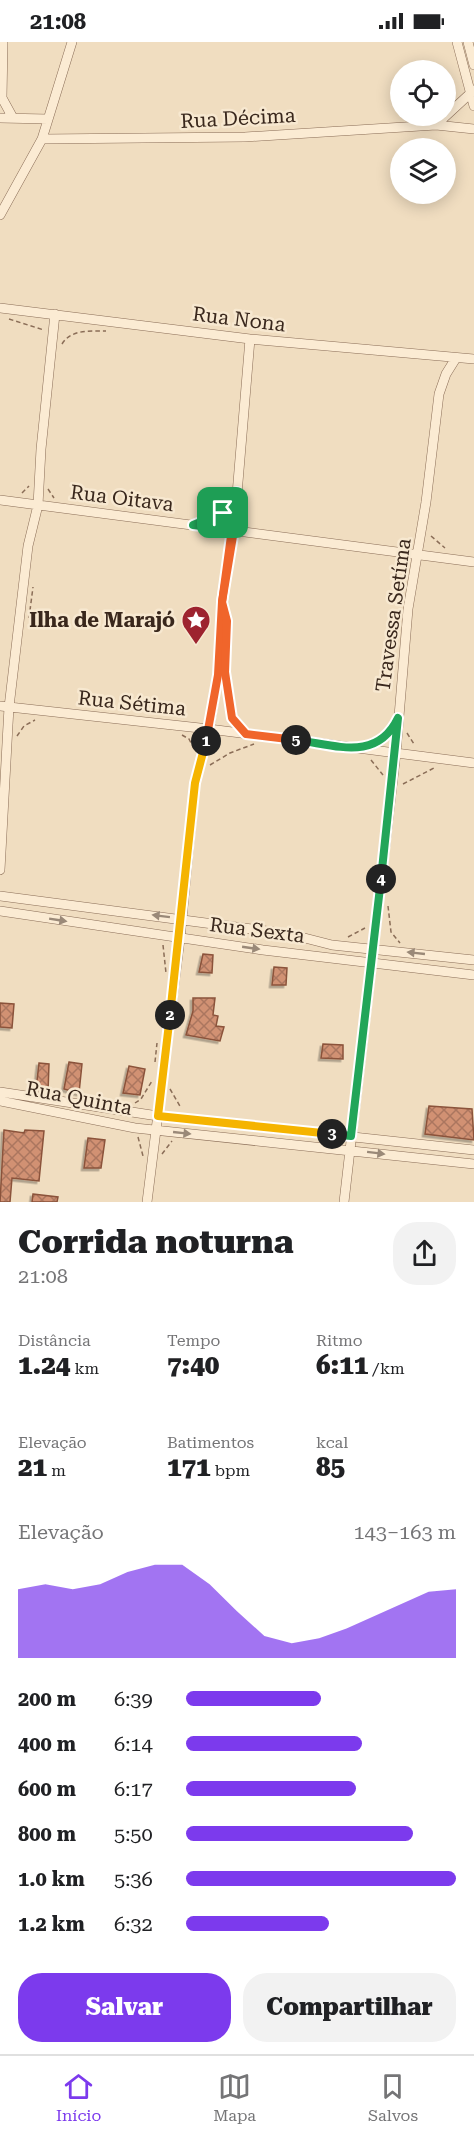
<!DOCTYPE html>
<html lang="pt">
<meta charset="utf-8">
<style>
body{margin:0;font-family:"Roboto Serif",serif;background:#f2f2f2;color:#202124;height:100vh;display:flex;flex-direction:column;font-size:22px;white-space:nowrap}
*{box-sizing:border-box;margin:0}
p{font-size:20px;color:#757577}
.icon{flex:none;width:33px;height:33px;fill:none;stroke:currentColor;stroke-width:2;stroke-linecap:round;stroke-linejoin:round}
.map{position:relative;height:1160px;overflow:hidden}
.details{display:flex;flex-direction:column;background:#fff;flex:1}
.details>*{flex:none}
.tools{position:absolute;left:390px;top:18px;display:grid;gap:12px}
.tools a{display:grid;place-items:center;width:66px;height:66px;border-radius:50%;background:#fff;box-shadow:0 3px 15px #0003;font-size:30px}
.pin{position:absolute;display:grid;place-items:center;width:51px;height:51px;color:#fff;margin:-26px;border-radius:12px;box-shadow:0 3px 9px #0006}
.km{position:absolute;width:30px;height:30px;margin:-15px;border-radius:50%;background:#222;color:#fff;font-size:16px;line-height:30px;text-align:center}
.round{display:grid;place-items:center;flex:none;width:63px;height:63px;border-radius:24px;background:#f2f2f2}
.head{display:flex;align-items:center;justify-content:space-between;height:102px;padding:0 18px}
h1{font-size:33px;font-weight:800;line-height:45px}
.stats{display:grid;grid-template-columns:repeat(3,1fr);gap:9px;height:102px;padding:6px 18px}
.stats div{display:grid;align-content:center}
.stats b{font-size:26px;font-weight:800}
.stats small{font-size:16px;font-weight:400}
.stats p{font-size:16px}
.chart{height:168px;padding:12px 18px}
.chart p{display:flex;justify-content:space-between}
.chart svg{width:100%;height:108px;margin-top:6px;fill:#7c3aed;opacity:.7}
.button{display:flex;gap:12px;margin-top:auto;padding:12px 18px}
.button a{flex:1;height:69px;border-radius:24px;background:#7c3aed;color:#fff;font-size:24px;font-weight:800;line-height:69px;text-align:center}
.button a+a{background:#f2f2f2;color:#202124}
ul{padding:0 18px;list-style:none;font-size:20px}
li{display:grid;grid-template-columns:96px 72px 1fr;align-items:center;height:45px}
li i{height:15px;border-radius:8px;background:#7c3aed}
.status{display:flex;justify-content:space-between;align-items:center;height:42px;padding:0 30px;background:#fff;direction:ltr}
.status svg{height:16px;fill:currentColor}
.tabs{display:flex;justify-content:space-around;align-items:center;height:84px;border-top:2px solid #e0e0e0;background:#fff;font-size:16px;color:#757577}
.tabs a{display:grid;justify-items:center;gap:3px}
.tabs .selected{color:#7c3aed}
.map>svg:first-child{display:block}
</style>
<div class="status"><b>21:08</b><svg viewBox="0 0 49 12"><path d="M0 12V9h3v3zM5 12V6h3v6zM10 12V3h3v9zM15 12V0h3v12zM26 1h20v11H26zM47 4h2v5h-2z"/></svg></div>
<div class="map">
<svg width="474" height="1160" viewBox="0 0 474 1160">
<defs>
<pattern id="building-cross-hatch" width="8" height="8" patternUnits="userSpaceOnUse" patternTransform="scale(1.5)"><rect width="8" height="8" fill="#d19173"/><path d="M0 0l8 8M0 8l8-8" fill="none" stroke="#ab765e"/></pattern>
<filter id="shadow"><feDropShadow dx="-2.5" dy="2.5" stdDeviation="0" flood-color="#0004"/></filter>
</defs>
<rect width="100%" height="100%" fill="#f0ddc0"/>
<!-- building -->
<path fill="url(#building-cross-hatch)" stroke="#8b533b" stroke-width="1.5" filter="url(#shadow)" d="M203 912 213 913 212 931 199 930Z
M274 925 287 926 286 943H272Z
M193 956H215L213 973 218 974 216 984 224 985 220 999 186 993 193 969Z
M0 961 14 962 12 986 0 985Z
M323 1002 343 1003V1017L321 1016Z
M69 1020 82 1022 79 1051 64 1047Z
M39 1021 49 1022 48 1050 36 1048Z
M129 1024 145 1027 140 1053 123 1051Z
M429 1064 472 1067 474 1098 425 1092Z
M4 1088 24 1091 25 1088 44 1089 39 1139 12 1136 10 1160H0Z
M88 1096 105 1098 101 1126H84Z
M33 1152 58 1155 57 1160H32Z"/>
<g fill="none" stroke-linecap="round" stroke-linejoin="round">
<!-- minor casing -->
<g stroke="#8a6d57" stroke-width="10">
<path id="minor" d="M3 0 2 56 13 76
M457 0 474 64
M468 0 474 23
M0 76 48 77
M436 83 474 87
M42 97 245 95 436 83 474 48
M0 173 42 97 72 0
M0 266 250 297 474 317
M0 458 474 520
M0 664 209 687 474 721
M0 828 9 665 28 504 38 463 41 407 55 272
M0 854 289 892 332 903 474 918
M0 869 263 908 474 933
M0 1050 158 1074 474 1108
M0 1059 135 1086 474 1122
M147 1160 180 896 195 741 209 687 218 633 222 560 234 488 250 297
M344 1160 396 710 408 567 426 460 439 352 446 332 456 316"/>
</g>
<!-- path -->
<path stroke="#8a6d57" stroke-width="1.5" stroke-dasharray="4.5 3" stroke-linecap="butt" d="M9 277 44 288
M62 302C71 287 91 289 106 289
M48 447 54 456
M22 451 29 444
M214 476 226 466
M431 494 445 506
M402 502 410 496
M29 576 33 545
M227 645 233 676 236 680
M407 691 414 702
M182 693 189 697 194 707
M17 694 24 684 35 678
M371 718 383 733
M210 723 230 711 254 702
M403 742 436 725
M388 864 391 890 400 901
M348 895 365 886
M163 903 166 931
M155 1020 157 1001
M170 1047 181 1066
M135 1061 141 1057 152 1039
M138 1095 143 1114
M162 1112 172 1099"/>
<!-- minor -->
<use href="#minor" stroke="#fbebd3" stroke-width="9"/>
</g>
<!-- one-way arrows -->
<defs><path id="oneway-solid" d="M-6-.8H1V-3.2L6.5 0L1 3.2V.8H-6Z" transform="scale(1.5)"/></defs>
<g fill="#9a8978">
<use href="#oneway-solid" transform="translate(161 874) rotate(-173)"/>
<use href="#oneway-solid" transform="translate(58 878) rotate(9)"/>
<use href="#oneway-solid" transform="translate(251 906) rotate(8)"/>
<use href="#oneway-solid" transform="translate(416 911) rotate(-174)"/>
<use href="#oneway-solid" transform="translate(182 1091) rotate(6)"/>
<use href="#oneway-solid" transform="translate(376 1111) rotate(7)"/>
</g>
<g fill="none" stroke-linecap="round" stroke-linejoin="round">
<!-- split-1 casing -->
<g stroke="#fff" stroke-width="12">
<path id="split-1" d="M206 699 218 633 222 560 237 450 223 471"/>
</g>
<!-- split-2 casing -->
<g stroke="#fff" stroke-width="12">
<path id="split-2" d="M170 973 195 741 206 699"/>
</g>
<!-- split-3 casing -->
<g stroke="#fff" stroke-width="12">
<path id="split-3" d="M170 973 158 1074 332 1092"/>
</g>
<!-- split-4 casing -->
<g stroke="#fff" stroke-width="12">
<path id="split-4" d="M332 1092 351 1094 381 837"/>
</g>
<!-- split-5 casing -->
<g stroke="#fff" stroke-width="12">
<path id="split-5" d="M296 698C336 703 377 720 398 676L381 837"/>
</g>
<!-- split-6 casing -->
<g stroke="#fff" stroke-width="12">
<path id="split-6" d="M219 486 234 488 222 560 227 579 225 630 232 676 246 692 296 698"/>
</g>
<!-- split-7 casing -->
<g stroke="#fff" stroke-width="12">
<path id="split-7" d="M219 486 193 483 223 471"/>
</g>
<!-- split-1 -->
<use href="#split-1" stroke="#f0652b" stroke-width="8"/>
<!-- split-2 -->
<use href="#split-2" stroke="#f5b400" stroke-width="8"/>
<!-- split-3 -->
<use href="#split-3" stroke="#f5b400" stroke-width="8"/>
<!-- split-4 -->
<use href="#split-4" stroke="#22a559" stroke-width="8"/>
<!-- split-5 -->
<use href="#split-5" stroke="#22a559" stroke-width="8"/>
<!-- split-6 -->
<use href="#split-6" stroke="#f0652b" stroke-width="8"/>
<!-- split-7 -->
<use href="#split-7" stroke="#22a559" stroke-width="8"/>
</g>
<!-- icons -->
<defs>
<g id="sight-pin" transform="scale(1.5)"><path d="M0 17L-7.5 6A9.5 9.5 0 1 1 7.5 6Z" fill="#9d232f" stroke="#f7e8d0"/><path d="M0-6L1.8-2.2L6-1.7L2.9 1.2L3.7 5.4L0 3.3L-3.7 5.4L-2.9 1.2L-6-1.7L-1.8-2.2Z" fill="#fff"/></g>
</defs>
<g fill-rule="evenodd">
<use href="#sight-pin" x="196" y="578"/>
</g>
<g text-anchor="middle" dominant-baseline="central" stroke-width="5" stroke-linejoin="round" paint-order="stroke">
<!-- street labels -->
<g font-size="20" fill="#39271c" stroke="#f7e8d0">
<text transform="translate(238 76) rotate(-3)">Rua Décima</text>
<text transform="translate(239 277) rotate(7)">Rua Nona</text>
<text transform="translate(122 456) rotate(7)">Rua Oitava</text>
<text transform="translate(393 573) rotate(-82)">Travessa Setíma</text>
<text transform="translate(132 661) rotate(6)">Rua Sétima</text>
<text transform="translate(257 888) rotate(7)">Rua Sexta</text>
<text transform="translate(79 1056) rotate(11)">Rua Quinta</text>
</g>
<!-- poi labels -->
<g font-size="20" font-weight="bold" fill="#39271c" stroke="#f7e8d0" text-anchor="end">
<text x="175" y="578">Ilha de Marajó</text>
</g>
</g>
</svg>
<div class="tools">
<a><svg class="icon" aria-label="locate" viewBox="0 0 24 24"><circle cx="12" cy="12" r="6"/><path d="M12 2v4M12 18v4M2 12h4M18 12h4"/></svg></a>
<a><svg class="icon" aria-label="layers" viewBox="0 0 24 24"><path d="M12 4l9 5-9 5-9-5zM3 14l9 5 9-5"/></svg></a>
</div>
<div class="pin" style="left:223px;top:471px;background:#1e9e55"><svg class="icon" aria-label="arrive" viewBox="0 0 24 24"><path d="M6 21V4h12l-3 4 3 4H6"/></svg></div>
<b class="km" style="left:206px;top:699px">1</b>
<b class="km" style="left:170px;top:973px">2</b>
<b class="km" style="left:332px;top:1092px">3</b>
<b class="km" style="left:381px;top:837px">4</b>
<b class="km" style="left:296px;top:698px">5</b>
</div>
<section class="details">
<div class="head"><div><h1>Corrida noturna</h1><p>21:08</p></div><a class="round"><svg class="icon" aria-label="share" viewBox="0 0 24 24"><path d="M12 15V3M7 8l5-5 5 5M5 13v7h14v-7"/></svg></a></div>
<div class="stats">
<div><p>Distância</p><b>1.24<small> km</small></b></div>
<div><p>Tempo</p><b>7:40</b></div>
<div><p>Ritmo</p><b>6:11<small> /km</small></b></div>
</div>
<div class="stats">
<div><p>Elevação</p><b>21<small> m</small></b></div>
<div><p>Batimentos</p><b>171<small> bpm</small></b></div>
<div><p>kcal</p><b>85</b></div>
</div>
<div class="chart"><p><span>Elevação</span>143–163 m</p>
<svg viewBox="0 0 160 44" preserveAspectRatio="none"><path d="M0 44V16L10 14L20 16L30 14L40 9L50 6L60 6L70 14L80 25L90 35L100 38L110 36L120 32L130 27L140 22L150 17L160 16V44z"/></svg>
</div>
<ul>
<li><b>200 m</b>6:39<i style="width:50%"></i></li>
<li><b>400 m</b>6:14<i style="width:65%"></i></li>
<li><b>600 m</b>6:17<i style="width:63%"></i></li>
<li><b>800 m</b>5:50<i style="width:84%"></i></li>
<li><b>1.0 km</b>5:36<i style="width:100%"></i></li>
<li><b>1.2 km</b>6:32<i style="width:53%"></i></li>
</ul>
<div class="button"><a>Salvar</a><a>Compartilhar</a></div>
</section>
<nav class="tabs">
<a class="selected"><svg class="icon" aria-label="home" viewBox="0 0 24 24"><path d="M3 11l9-7 9 7M6 9v11h12V9"/></svg>Início</a>
<a><svg class="icon" aria-label="map" viewBox="0 0 24 24"><path d="M3 6l6-2 6 2 6-2v14l-6 2-6-2-6 2zM9 4v14M15 6v14"/></svg>Mapa</a>
<a><svg class="icon" aria-label="saved" viewBox="0 0 24 24"><path d="M7 4h10v16l-5-4-5 4z"/></svg>Salvos</a>
</nav>
